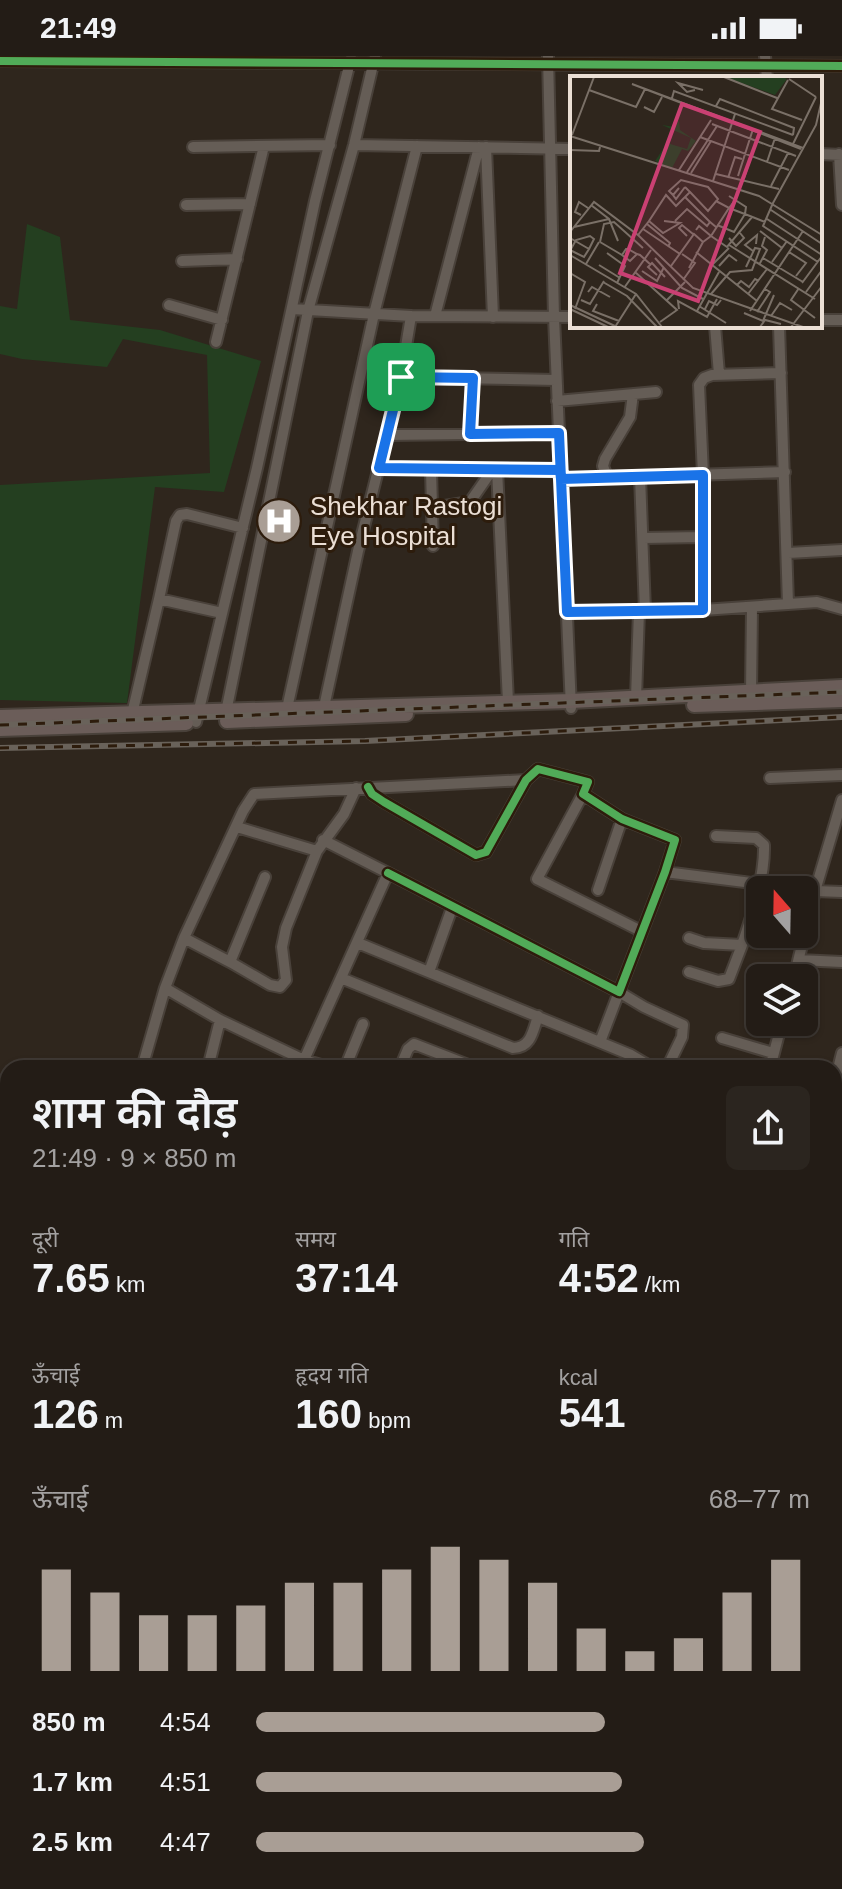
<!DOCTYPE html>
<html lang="hi">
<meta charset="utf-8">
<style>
body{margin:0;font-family:Helvetica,"Noto Sans Devanagari",sans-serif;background:#2b251f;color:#f1f3f6;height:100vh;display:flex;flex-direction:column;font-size:30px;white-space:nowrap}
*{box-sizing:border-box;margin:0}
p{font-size:26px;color:#a3a1a1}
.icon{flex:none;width:44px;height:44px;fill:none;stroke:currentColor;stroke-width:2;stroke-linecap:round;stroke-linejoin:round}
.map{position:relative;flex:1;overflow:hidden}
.drawer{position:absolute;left:0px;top:1004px;width:842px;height:830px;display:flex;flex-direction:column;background:#231c16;border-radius:24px 24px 0 0;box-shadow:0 2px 6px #0004,0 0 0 2px #403a35}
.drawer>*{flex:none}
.needle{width:52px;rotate:340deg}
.controls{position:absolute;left:746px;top:820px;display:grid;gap:16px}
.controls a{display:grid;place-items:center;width:72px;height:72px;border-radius:12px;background:#231c16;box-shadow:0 2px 6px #0004,0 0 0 2px #403a35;font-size:40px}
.pin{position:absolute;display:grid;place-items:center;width:68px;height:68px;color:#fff;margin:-34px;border-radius:16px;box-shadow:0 4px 12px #0006}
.round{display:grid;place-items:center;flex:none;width:84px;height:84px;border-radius:12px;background:#2b251f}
.headline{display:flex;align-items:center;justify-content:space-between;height:136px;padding:0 32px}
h1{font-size:44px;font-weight:600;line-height:60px}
.stats{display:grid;grid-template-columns:repeat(3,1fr);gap:12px;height:136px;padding:8px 32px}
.stats div{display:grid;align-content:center}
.stats b{font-size:40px;font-weight:600}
.stats small{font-size:22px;font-weight:400}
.stats p{font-size:22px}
.chart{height:224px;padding:16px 32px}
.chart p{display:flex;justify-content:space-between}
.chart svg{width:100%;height:144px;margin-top:8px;stroke:#a99e95;stroke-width:6}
ul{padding:0 32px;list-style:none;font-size:26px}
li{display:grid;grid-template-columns:128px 96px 1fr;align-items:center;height:60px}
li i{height:20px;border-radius:10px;background:#a99e95}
.status{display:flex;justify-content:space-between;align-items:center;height:56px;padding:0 40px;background:#231c16;direction:ltr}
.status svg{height:22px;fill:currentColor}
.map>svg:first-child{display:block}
</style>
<div class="status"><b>21:49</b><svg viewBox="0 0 49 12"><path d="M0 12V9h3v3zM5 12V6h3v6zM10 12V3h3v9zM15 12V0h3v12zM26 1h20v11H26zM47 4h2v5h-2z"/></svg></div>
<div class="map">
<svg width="842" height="1833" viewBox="0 0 842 1833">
<rect width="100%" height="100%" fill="#2f261d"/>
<!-- green -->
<path fill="#243f20" d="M27 168 60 181 70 264 160 274 261 305 224 436 155 431 127 647 0 644V429L210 417 207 299 123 283 107 311 22 303 0 298V250L17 253Z"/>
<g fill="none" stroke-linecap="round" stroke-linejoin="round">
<!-- minor casing -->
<g stroke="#49413a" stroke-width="14">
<path id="minor" d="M548 0 554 261 571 652
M765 0 767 22
M0 5 842 10
M354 89 572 93
M193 91 330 89
M486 91 493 261
M820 98 842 99
M839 98 842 149
M186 149 250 148
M182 205 237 203
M169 249 222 264
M292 253 411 260 572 261
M435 260 479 91
M820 264H842
M715 270 719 318
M216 286 264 90
M401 321 556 324
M557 345 656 336
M470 378 473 322
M387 379 559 377
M379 412 560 414
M431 413 433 490
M497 413 508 646
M640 420 645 555
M607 421 603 410 605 403 630 361 633 338
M561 423 785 416
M432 452 470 446 493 413
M643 482 702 481
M788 497 842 494
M159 543 176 465 180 459 187 458 243 472
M788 548 817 546 842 553
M703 554V419L699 329 704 322 712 319 781 317
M567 556 703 554 788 548 779 270
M751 637 752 551
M636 642 639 555
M324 651 358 495 401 321 411 260
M286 657 374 258 417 90
M132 658 159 543 222 557
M225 661 308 255 354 89 375 0
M196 666 257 412 315 145 351 2
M770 722 842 719
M368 731 372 738 384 746 476 799 486 796 526 724 538 713 588 726 583 738 622 763 675 784 665 816 619 936 388 817
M583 738 537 823 641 875
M237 771 317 795
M665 816 815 835 842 744
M265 821 230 906 270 929 280 931 286 924 282 891 286 872 317 795 344 758 356 732
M598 834 622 763
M689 882 704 887 742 889C752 859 765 821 764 789L756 782 716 780
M358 887 631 999 653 1012
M799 904 842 906
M230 906 184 882 243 755 254 738 526 724
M429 916 452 852
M689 916 718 925 729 923 742 889
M341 922 513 992C531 992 533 975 538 960
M794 922 815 835 842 836
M165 932 184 882
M722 982 773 997
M600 986 619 936 644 951 683 969 682 981 667 1012
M304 1004 331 1012
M142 1012 165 932 220 964 304 1004 388 817 323 784
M208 1012 220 964
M345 1012 363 968
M400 1012 408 993 414 988 476 1012
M770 1012 782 966
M834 1029 842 997
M834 1042H842
M834 1107 842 1109
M834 1153 842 1134
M834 1198 842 1200
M834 1295 839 1270 842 1271
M834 1384 839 1385 842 1379
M0 1403 8 1405
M834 1438 842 1440
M834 1480 842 1470
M0 1490 7 1466
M834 1553 842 1550
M0 1585 8 1586
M834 1658H842
M0 1672 8 1674
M834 1725H842
M0 1746 8 1747
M834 1794H842
M0 1809 8 1811
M110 1826 119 1827
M256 1826 273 1833
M515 1826 524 1833
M644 1826 664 1833
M21 1833 22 1826
M184 1833 186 1826
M314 1833 318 1826
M438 1833 441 1826
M496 1833V1826
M536 1833 542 1826
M584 1833 588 1826
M688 1833 690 1826
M737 1833 739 1826
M782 1833 783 1826"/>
</g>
<!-- highway casing -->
<g stroke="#49413a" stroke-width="18">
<path id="highway" d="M694 649 842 644
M0 661 571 645 842 631
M227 665 406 658
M0 673 186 667"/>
</g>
<!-- minor -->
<use href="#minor" stroke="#655d56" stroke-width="10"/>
<!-- highway -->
<use href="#highway" stroke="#6b5d59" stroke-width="14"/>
<!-- rail casing -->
<g stroke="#69625a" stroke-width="6">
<path id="rail" d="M0 669 842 636
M0 692 365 685 842 661"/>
</g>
<!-- rail -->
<use href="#rail" stroke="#2d1c0c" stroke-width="3" stroke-dasharray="9" stroke-linecap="butt"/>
<!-- cycleway casing -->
<g stroke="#2d1c0c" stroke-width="13">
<path id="cycleway" d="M0 5 842 10
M368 731 372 738 384 746 476 799 486 796 526 724 538 713 588 726 583 738 622 763 675 784 665 816 619 936 388 817"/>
</g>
<!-- cycleway -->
<use href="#cycleway" stroke="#51ab58" stroke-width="8"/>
</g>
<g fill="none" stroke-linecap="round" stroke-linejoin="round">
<!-- route casing -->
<g stroke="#fff" stroke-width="16">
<path id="route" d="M401 321 379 412 560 414 561 423 703 419V554L567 556 561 423 559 377 470 378 473 322 401 321"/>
</g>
<!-- route -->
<use href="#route" stroke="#1a73e8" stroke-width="10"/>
</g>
<!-- icons -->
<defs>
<g id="hospital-disc" transform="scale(2.3)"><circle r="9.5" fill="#a99e95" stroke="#2d1c0c"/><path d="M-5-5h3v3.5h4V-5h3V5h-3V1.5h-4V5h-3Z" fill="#fff"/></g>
</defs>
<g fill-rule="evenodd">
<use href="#hospital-disc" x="279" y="465"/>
</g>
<g text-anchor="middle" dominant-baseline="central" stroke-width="6" stroke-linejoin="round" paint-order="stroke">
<!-- poi labels -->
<g font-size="26" fill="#ebdfd5" stroke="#2d1c0c" text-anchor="start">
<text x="310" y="450">Shekhar Rastogi<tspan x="310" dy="30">Eye Hospital</tspan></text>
</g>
</g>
<!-- overview -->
<g transform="translate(570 20)">
<rect width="252" height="252" fill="#2f261d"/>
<path d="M155 1H213L217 3 205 19ZM109 44 110 54 126 65 118 75 112 73 102 92 85 85 97 67 117 73 121 62 92 49 105 51Z" fill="#243f20"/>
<path fill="none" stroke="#7a7067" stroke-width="2" d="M154 1 207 22M219 3 246 21M218 4 202 33 232 44M19 14 66 31 75 13M125 14 117 16 108 7 133 14M102 22 104 15 223 59M146 30 150 23 224 52 223 59M74 31 84 36 92 21M142 48 226 80M2 59 24 1M0 60 189 120 252 159M130 61 219 94M223 68 246 21M231 73 62 8 233 72M0 74 29 75 30 71M197 86 205 62M109 94 141 44M117 96 147 50M121 97 141 65M146 98 209 113M168 100 183 53M158 102 165 81 172 83M174 102 186 66M143 105 165 38M201 110 218 77M109 112 103 119 106 123 115 111M103 119 99 115 111 104 138 111 148 123 138 135 120 116M115 121 140 146M146 125 159 132 166 123M203 127 193 150 248 186M203 127 246 49 252 23M21 129 39 143 48 165M201 134 252 168M11 139 5 136 9 126 18 132M182 141 157 171 141 160 159 132 180 140 195 146M197 143 252 179M94 145 110 147 93 157 79 145 96 119 106 130 120 116 115 111M105 145 117 133 137 150 140 146 146 151M77 148 100 167 98 171M147 149 164 156 175 138 176 131 159 120M4 151 39 143M73 153 110 178M126 154 129 150 141 160 133 166M190 155 212 172M0 156 24 126 68 159 79 145M68 159 123 212 233 251M117 160 109 152 112 149 123 158M0 162 19 173 14 181 0 174M159 162 166 170 174 162 170 157M30 166 34 148 44 146 73 172M30 166 52 179M159 169 245 223M1 173 6 164 20 160 24 163 19 173M183 175 175 169 187 159 186 168M126 176 187 225M219 176 236 187 226 200M37 177 55 190 47 207M67 178 60 185 52 179 56 173H58L67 178 70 179 81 189M112 178 125 187 113 204M0 179 66 218 92 251M85 182 112 212 133 223M193 182 233 206M202 186 217 165M16 188 29 166M29 189 50 202M142 189 159 172M189 189 197 174 192 170 195 161M101 190 124 158 133 166 119 192M149 190 159 179 167 185M72 195 87 205 94 191M65 196 107 234 90 246M0 197 15 206 5 233M87 199 78 191 82 187 95 201M33 206 57 220 87 251M232 207 252 180M167 209 171 205 179 211 185 203 189 205M54 212 81 174M229 212 221 224 245 242M18 216 22 211 40 221M236 216 252 194M141 218 160 196 182 194 190 173 185 172 176 191M178 218 197 193M11 224 20 228 34 205M96 225 115 206M27 228 23 235 49 245M0 229 47 251M129 230 156 247M0 233 38 251M109 233 108 225 137 241 147 223M135 233 139 225 147 229 151 224M127 235 149 196M180 235 233 155M187 236 200 216 195 213M174 237 193 245 204 219M201 240 210 227 222 234M45 251 66 218M190 251 195 244 211 248M221 251 252 210"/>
<path fill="#ca4073" fill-opacity="0.15" stroke="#ca4073" stroke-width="4" d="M112 28 190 56 128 225 50 197Z"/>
<rect width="252" height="252" fill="none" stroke="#ebdfd5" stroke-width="4"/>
</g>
</svg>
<div class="controls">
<a><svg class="needle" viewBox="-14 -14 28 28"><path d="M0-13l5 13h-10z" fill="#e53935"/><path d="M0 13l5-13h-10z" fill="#a3a1a1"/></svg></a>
<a><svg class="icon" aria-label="layers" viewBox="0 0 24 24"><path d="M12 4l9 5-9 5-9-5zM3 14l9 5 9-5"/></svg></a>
</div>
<div class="pin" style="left:401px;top:321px;background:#1e9e55"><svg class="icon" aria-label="arrive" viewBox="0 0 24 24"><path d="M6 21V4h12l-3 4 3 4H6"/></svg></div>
<section class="drawer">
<div class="headline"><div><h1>शाम की दौड़</h1><p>21:49 · 9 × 850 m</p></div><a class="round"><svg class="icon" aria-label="share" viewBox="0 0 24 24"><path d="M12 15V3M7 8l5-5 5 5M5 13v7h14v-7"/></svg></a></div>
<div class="stats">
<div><p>दूरी</p><b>7.65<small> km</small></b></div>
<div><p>समय</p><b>37:14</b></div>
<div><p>गति</p><b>4:52<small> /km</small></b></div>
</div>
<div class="stats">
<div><p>ऊँचाई</p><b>126<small> m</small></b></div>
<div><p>हृदय गति</p><b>160<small> bpm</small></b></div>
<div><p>kcal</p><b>541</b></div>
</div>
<div class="chart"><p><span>ऊँचाई</span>68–77 m</p>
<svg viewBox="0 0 160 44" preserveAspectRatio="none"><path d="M5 44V13M15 44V20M25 44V27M35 44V27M45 44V24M55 44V17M65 44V17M75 44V13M85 44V6M95 44V10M105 44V17M115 44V31M125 44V38M135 44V34M145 44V20M155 44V10"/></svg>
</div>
<ul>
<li><b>850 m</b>4:54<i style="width:63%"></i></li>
<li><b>1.7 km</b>4:51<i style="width:66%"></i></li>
<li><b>2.5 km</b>4:47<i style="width:70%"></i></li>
</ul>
</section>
</div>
